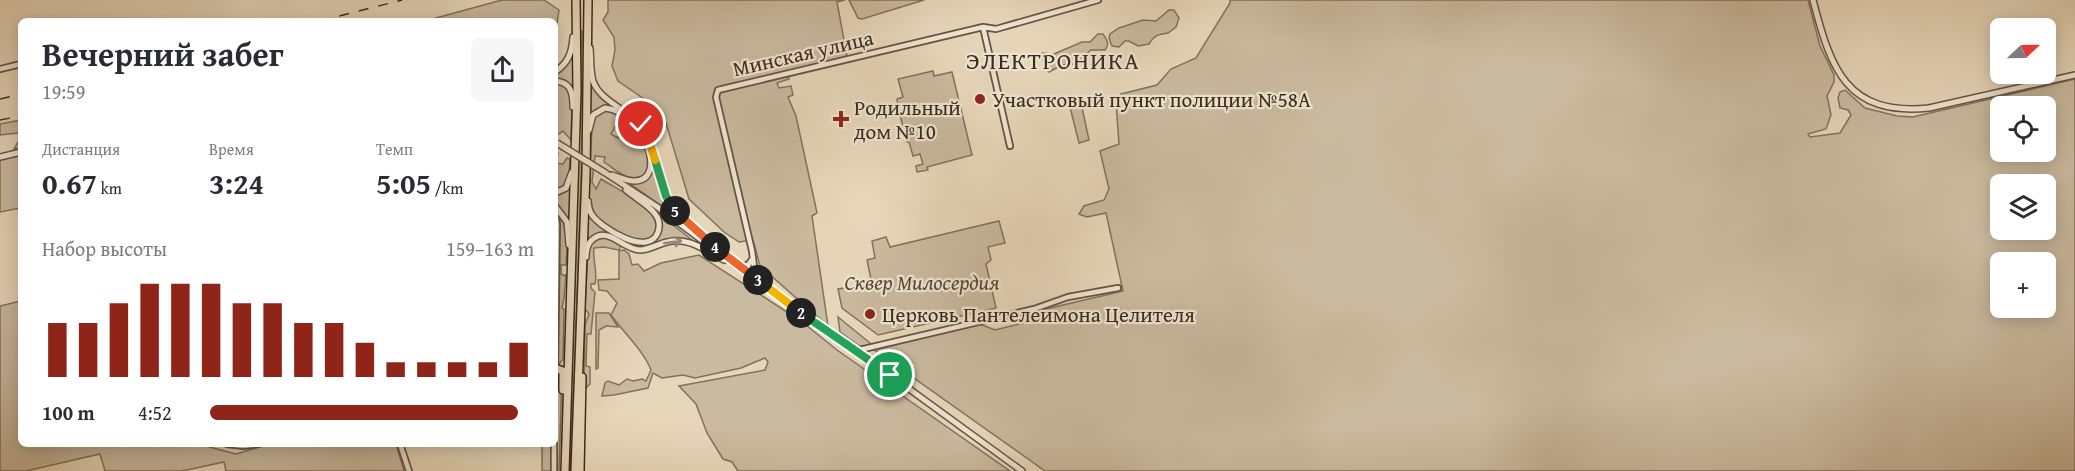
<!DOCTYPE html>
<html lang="ru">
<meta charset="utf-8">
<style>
body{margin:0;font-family:"Gentium Book Plus",serif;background:#f7f7f7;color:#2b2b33;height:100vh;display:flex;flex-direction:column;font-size:22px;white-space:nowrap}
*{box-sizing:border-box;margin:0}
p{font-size:20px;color:#7c7c81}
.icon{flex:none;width:33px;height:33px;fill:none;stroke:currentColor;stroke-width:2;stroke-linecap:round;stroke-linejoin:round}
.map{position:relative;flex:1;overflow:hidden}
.drawer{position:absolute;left:18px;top:18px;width:540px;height:429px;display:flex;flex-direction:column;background:#fff;border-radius:9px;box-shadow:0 3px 15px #0003}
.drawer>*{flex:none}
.needle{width:39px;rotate:68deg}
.controls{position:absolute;left:1990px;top:18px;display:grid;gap:12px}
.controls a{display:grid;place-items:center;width:66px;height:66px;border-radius:9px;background:#fff;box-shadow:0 3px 15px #0003;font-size:30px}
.pin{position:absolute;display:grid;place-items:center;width:51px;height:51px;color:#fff;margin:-26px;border:3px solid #fff;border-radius:50%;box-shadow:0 2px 6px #0007}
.km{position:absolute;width:30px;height:30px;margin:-15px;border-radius:50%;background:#222;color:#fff;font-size:16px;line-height:30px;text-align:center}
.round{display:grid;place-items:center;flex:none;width:63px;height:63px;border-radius:9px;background:#f7f7f7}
.overview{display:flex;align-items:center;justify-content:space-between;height:102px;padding:0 24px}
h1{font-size:33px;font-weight:600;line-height:45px}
.figures{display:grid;grid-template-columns:repeat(3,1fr);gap:9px;height:102px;padding:6px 24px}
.figures div{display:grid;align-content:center}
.figures b{font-size:30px;font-weight:600}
.figures small{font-size:16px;font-weight:400}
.figures p{font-size:16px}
.chart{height:168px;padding:12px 24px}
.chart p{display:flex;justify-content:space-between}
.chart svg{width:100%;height:108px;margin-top:6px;stroke:#8f2418;stroke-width:6}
ul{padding:0 24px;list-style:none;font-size:20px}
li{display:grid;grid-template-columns:96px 72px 1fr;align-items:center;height:45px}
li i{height:15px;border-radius:8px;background:#8f2418}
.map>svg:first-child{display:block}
</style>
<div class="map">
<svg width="2075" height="471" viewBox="0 0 2075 471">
<rect width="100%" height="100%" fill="#e7d7ba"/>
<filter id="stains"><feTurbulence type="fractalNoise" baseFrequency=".00333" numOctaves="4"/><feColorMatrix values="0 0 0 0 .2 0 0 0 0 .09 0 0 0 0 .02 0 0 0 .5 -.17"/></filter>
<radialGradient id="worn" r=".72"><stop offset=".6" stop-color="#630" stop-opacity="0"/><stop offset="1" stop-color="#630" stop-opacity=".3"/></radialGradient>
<!-- green -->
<path fill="#caba9f" stroke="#82725d" stroke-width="1.5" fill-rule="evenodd" d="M502 0H544L559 10 555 38V21H425Z
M608 0H845L837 2 847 56 788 72 723 86 716 89 714 103 718 102 719 93 721 91 788 74 789 79 777 83 779 88 791 86 793 95 788 97 796 116 817 213 812 216 828 326 760 266 753 240 739 242 724 232 689 199 666 123 647 101 618 81 612 66 615 50 614 37 603 20 608 12Z
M849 0H924L862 19 858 18Z
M1230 0H1808L1820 46 1834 75V82L1827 96 1831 115 1826 129 1808 134 1810 137 1840 133 1851 115 1848 110 1840 108 1838 98 1840 92 1845 90 1865 108 1897 116 1913 117 2075 79V471H1045L873 349 980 324 995 330 1039 319 1042 310 1123 291 1106 213 1087 217 1079 214 1084 206 1104 200 1109 189 1100 151 1119 144 1116 103 1121 94 1157 85 1171 69 1196 58 1230 3ZM2001 106H2046V152H2001ZM2001 184H2046V230H2001ZM2001 262H2046V308H2001Z
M1169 10H1174L1179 18 1176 27 1168 33C1158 35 1155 34 1149 44L1138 46 1129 41H1125L1119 47 1112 46 1109 38 1110 34 1119 28 1143 20 1156 21Z
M582 31H584L582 146 571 471H569Z
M1098 34H1103C1107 40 1110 44 1105 50H1091L1075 64 1062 65 1049 72 1047 70 1041 55 1042 53 1054 54 1082 42H1090Z
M573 53 574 89 565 80 555 78V74L569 62Z
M933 71 934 76 952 72 972 155 927 167 928 170 917 172 916 166 923 164 920 154 913 156 909 142H907L900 115 909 113 907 104 898 106 897 99 903 97 898 79Z
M590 75C596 102 627 106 642 126 654 143 655 169 661 188 665 198 672 207 676 216L629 183C655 183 654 168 648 148 646 140 645 132 640 125 629 112 598 95 589 119Z
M555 82 560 83 569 89 572 101 571 140 563 131 559 134 555 131Z
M1078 101 1081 103 1089 140 1079 143 1069 103Z
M605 110 615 113 621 117 611 134 618 138 622 132 619 127 625 120C640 131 656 157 645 176 626 182 619 172 604 162L605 157 595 156 592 182 596 189 601 179C617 189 639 199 651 213 660 222 658 239 643 241 631 242 602 223 594 214 591 211 591 206 589 202L592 125 596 115Z
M21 120V147L14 149 21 137 18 133 0 135V124Z
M555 151 558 153 556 163 563 164 567 158 570 159 569 174 565 187 555 191Z
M21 155V208L0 212V160Z
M572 181 570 224 565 214 555 204V195L566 191Z
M587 208 589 214C600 222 648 265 658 236 661 229 657 218 656 212L696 243 691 240 637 248 608 233 586 246Z
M556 209C570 228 567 243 566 265H561V274L565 276 566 274 564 298 562 308 564 309 563 359 559 364 557 363 559 223Z
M999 221 1005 243 988 247 991 260 986 264 996 308 878 335 842 308 838 289 872 284 867 260 875 258 872 241 886 237 890 247Z
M607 237 621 245 619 251 624 250 629 254 632 265 638 264 644 271 661 263 699 255 801 321 837 350 1010 471H738L732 462 723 459 707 433 696 404 679 386 765 370 768 362 765 358 741 368 695 378 683 375 662 378 653 373 648 388 614 395 602 396 605 383 608 381 619 385 627 379 633 381 642 379 646 381 651 370C643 350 624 333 611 315L617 303 607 291 599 290 598 280 619 279V250L604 247 594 248C592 259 598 270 595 284H591V288L595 292 591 334H587L586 366 590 367V384L587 387 584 384 585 325 589 314 585 309 588 250C593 240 597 239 607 237Z
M21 301V444H198L236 454 269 444H396L404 471H226L224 462 182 471H105L100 454 26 471H0V306Z
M596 313H609L618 327 606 326 599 330 598 368 596 369Z
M838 317 870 343V345L861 347 840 332Z
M559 371 562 375 559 471H556L557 373Z
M542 444H552V471H542Z"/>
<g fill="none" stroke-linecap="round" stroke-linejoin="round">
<!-- minor casing -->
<g stroke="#665543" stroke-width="8">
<path id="minor" d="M983 27 1010 146
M0 69 21 64
M555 212 557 224 555 370
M737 266 748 265 753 258
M758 280 755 274 752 251 716 97 718 90 983 27 996 29 1098 0
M855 351 1034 309 1068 297 1118 288
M227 444 243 446 259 444
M400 444 409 471
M554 471V444"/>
</g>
<!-- tertiary casing -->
<g stroke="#665543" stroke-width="8">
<path id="tertiary" d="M1813 0C1831 69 1846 116 1929 108L2075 75
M590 48C591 58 590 71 593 81 601 104 635 111 647 134L668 201 682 218 705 238
M555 72C568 63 572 53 573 37
M555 81C571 82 573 93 573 107
M589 130 593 115 605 108C644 112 669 181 634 181 627 181 619 177 612 175
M0 157 21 152
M604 172 656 206 800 313 890 375 1022 471
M555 193 566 188 572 172
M588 201C588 206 589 210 592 215 601 228 649 258 658 232 660 226 659 219 655 214 649 205 635 198 626 190
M555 206 567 222 569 245
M586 257C586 250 587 244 592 240 608 225 623 250 640 250 649 250 658 244 667 242 688 236 706 251 724 260"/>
</g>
<!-- primary casing -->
<g stroke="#3b2a1b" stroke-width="10">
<path id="primary" d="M555 368 563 371V390
M565 471 577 91 576 0
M575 471 586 173 588 0
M580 471 582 377"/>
</g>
<!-- minor -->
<use href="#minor" stroke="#efe5d2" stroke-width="4.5"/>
<!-- tertiary -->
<use href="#tertiary" stroke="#efe5d2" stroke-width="5"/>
<!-- primary -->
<use href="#primary" stroke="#e7d7ba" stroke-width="7"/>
<!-- rail -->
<path stroke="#3b2a1b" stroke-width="1.5" stroke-dasharray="10 10" stroke-linecap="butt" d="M320 21 402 0
M0 99 21 94
M0 120 21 116"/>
<!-- tertiary-bridge casing -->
<g stroke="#665543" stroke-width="8" stroke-linecap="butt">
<path id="tertiary-bridge" d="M557 143 604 172"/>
</g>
<!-- tertiary-bridge -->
<use href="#tertiary-bridge" stroke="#efe5d2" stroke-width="5"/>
</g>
<!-- one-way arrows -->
<defs><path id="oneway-shaft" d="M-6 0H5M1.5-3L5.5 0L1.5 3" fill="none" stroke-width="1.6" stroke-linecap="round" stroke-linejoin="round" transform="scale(1.5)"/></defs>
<use stroke="#958876" href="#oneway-shaft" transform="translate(673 242) rotate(-8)"/>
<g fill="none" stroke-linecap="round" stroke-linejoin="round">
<!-- split-1 casing -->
<g stroke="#fff" stroke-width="12">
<path id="split-1" d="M846 344 890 375"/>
</g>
<!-- split-2 casing -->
<g stroke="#fff" stroke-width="12">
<path id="split-2" d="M801 313 846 344"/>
</g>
<!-- split-3 casing -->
<g stroke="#fff" stroke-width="12">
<path id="split-3" d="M758 280 801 313"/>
</g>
<!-- split-4 casing -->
<g stroke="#fff" stroke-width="12">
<path id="split-4" d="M715 247 758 280"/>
</g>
<!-- split-5 casing -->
<g stroke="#fff" stroke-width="12">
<path id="split-5" d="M675 211 715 247"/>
</g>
<!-- split-6 casing -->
<g stroke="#fff" stroke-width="12">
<path id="split-6" d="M655 160 666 196 675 211"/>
</g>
<!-- split-7 casing -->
<g stroke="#fff" stroke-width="12">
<path id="split-7" d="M641 124 647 134 655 160"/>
</g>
<!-- split-1 -->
<use href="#split-1" stroke="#22a559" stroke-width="8"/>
<!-- split-2 -->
<use href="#split-2" stroke="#22a559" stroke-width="8"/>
<!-- split-3 -->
<use href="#split-3" stroke="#f5b400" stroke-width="8"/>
<!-- split-4 -->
<use href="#split-4" stroke="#f0652b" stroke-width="8"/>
<!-- split-5 -->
<use href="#split-5" stroke="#f0652b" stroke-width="8"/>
<!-- split-6 -->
<use href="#split-6" stroke="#22a559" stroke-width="8"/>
<!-- split-7 -->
<use href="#split-7" stroke="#f5b400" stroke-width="8"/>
</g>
<!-- markers -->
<g fill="#8f2418" stroke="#efe5d2" stroke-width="2">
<circle cx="980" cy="99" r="6"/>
<path d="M838 110h6v6h6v6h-6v6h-6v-6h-6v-6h6z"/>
<circle cx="870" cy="314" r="6"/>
</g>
<g text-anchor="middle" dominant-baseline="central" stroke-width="4.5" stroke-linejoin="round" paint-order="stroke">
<!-- street labels -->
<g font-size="21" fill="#3b2a1b" stroke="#efe5d2">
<text transform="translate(803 53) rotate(-13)">Минская улица</text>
</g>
<!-- poi labels -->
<g font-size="21" fill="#3b2a1b" stroke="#efe5d2" text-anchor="start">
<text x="992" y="99">Участковый пункт полиции №58А</text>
<text x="854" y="107">Родильный<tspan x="854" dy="24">дом №10</tspan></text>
<text x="882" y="314">Церковь Пантелеимона Целителя</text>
</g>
<!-- park labels -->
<g font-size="21" font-style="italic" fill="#584735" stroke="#efe5d2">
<text x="922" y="282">Сквер Милосердия</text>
</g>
<!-- quarter labels -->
<g font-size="24" letter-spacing="1.5" fill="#3b2a1b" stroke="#efe5d2">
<text x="1053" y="60">ЭЛЕКТРОНИКА</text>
</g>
</g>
<rect width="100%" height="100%" filter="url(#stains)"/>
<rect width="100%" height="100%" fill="url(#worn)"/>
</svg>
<div class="controls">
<a><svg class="needle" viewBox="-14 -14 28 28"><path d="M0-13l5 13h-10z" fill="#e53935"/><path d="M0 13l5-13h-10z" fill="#7c7c81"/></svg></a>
<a><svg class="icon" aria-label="locate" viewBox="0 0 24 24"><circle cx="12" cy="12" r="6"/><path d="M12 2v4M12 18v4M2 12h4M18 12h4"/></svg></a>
<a><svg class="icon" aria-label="layers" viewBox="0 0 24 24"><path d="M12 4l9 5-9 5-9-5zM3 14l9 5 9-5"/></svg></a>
<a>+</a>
</div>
<div class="pin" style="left:890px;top:375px;background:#1e9e55"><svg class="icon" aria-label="arrive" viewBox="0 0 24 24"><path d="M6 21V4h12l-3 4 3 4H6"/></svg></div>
<div class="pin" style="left:641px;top:124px;background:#d93025"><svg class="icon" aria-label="check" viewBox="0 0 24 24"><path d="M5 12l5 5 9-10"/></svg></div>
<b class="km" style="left:801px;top:313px">2</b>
<b class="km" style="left:758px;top:280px">3</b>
<b class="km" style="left:715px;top:247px">4</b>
<b class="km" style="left:675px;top:211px">5</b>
<section class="drawer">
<div class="overview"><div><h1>Вечерний забег</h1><p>19:59</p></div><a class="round"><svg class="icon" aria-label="share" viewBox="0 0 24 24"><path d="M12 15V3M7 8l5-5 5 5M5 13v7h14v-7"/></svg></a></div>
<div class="figures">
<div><p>Дистанция</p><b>0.67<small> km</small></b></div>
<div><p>Время</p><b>3:24</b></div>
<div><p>Темп</p><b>5:05<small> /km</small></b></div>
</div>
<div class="chart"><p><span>Набор высоты</span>159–163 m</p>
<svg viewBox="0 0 160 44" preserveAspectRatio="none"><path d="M5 44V22M15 44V22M25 44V14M35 44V6M45 44V6M55 44V6M65 44V14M75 44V14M85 44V22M95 44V22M105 44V30M115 44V38M125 44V38M135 44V38M145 44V38M155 44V30"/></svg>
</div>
<ul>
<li><b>100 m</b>4:52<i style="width:95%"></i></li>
</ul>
</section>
</div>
